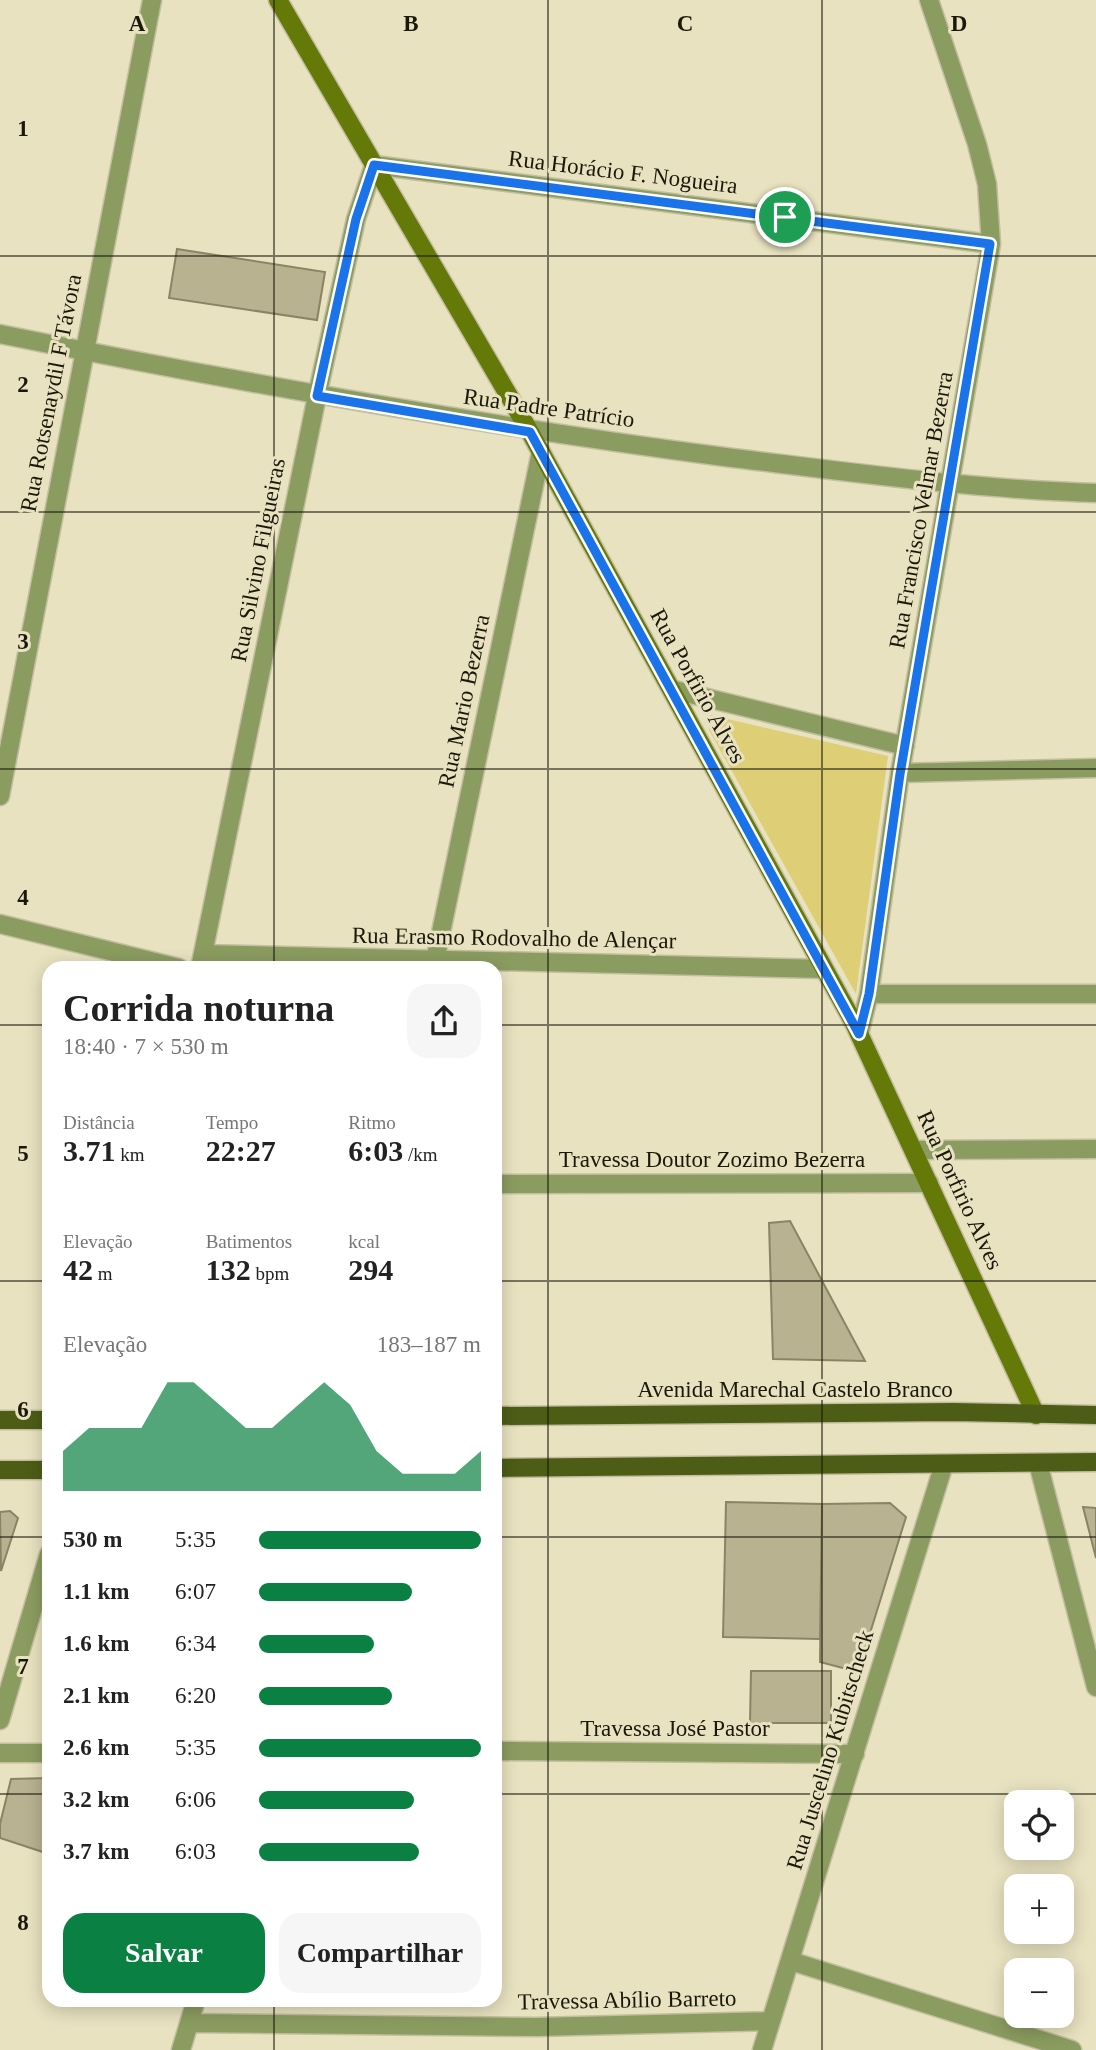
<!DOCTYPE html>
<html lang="pt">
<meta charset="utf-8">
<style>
body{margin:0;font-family:Georgia,serif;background:#f6f6f6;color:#222;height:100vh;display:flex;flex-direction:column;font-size:26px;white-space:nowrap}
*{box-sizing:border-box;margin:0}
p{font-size:23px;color:#767676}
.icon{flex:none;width:38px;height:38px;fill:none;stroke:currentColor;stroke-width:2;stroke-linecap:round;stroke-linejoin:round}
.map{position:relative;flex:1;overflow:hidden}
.drawer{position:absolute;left:42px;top:961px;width:460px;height:1046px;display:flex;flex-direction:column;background:#fff;border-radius:21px;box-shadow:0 4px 18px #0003}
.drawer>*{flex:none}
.fabs{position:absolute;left:1004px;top:1790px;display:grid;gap:14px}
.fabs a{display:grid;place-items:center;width:70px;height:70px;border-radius:14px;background:#fff;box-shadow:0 4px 18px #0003;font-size:35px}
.pin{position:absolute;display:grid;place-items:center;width:60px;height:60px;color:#fff;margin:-30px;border:4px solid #fff;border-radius:50%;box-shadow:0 2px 7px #0007}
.round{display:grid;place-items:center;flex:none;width:74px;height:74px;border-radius:21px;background:#f6f6f6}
.summary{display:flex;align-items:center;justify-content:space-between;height:119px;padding:0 21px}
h1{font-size:38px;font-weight:700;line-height:52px}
.figures{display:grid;grid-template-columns:repeat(3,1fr);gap:10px;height:119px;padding:7px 21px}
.figures div{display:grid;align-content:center}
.figures b{font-size:30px;font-weight:700}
.figures small{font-size:19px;font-weight:400}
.figures p{font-size:19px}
.chart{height:196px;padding:14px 21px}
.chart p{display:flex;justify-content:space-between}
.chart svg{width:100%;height:126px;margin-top:7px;fill:#0b8043;opacity:.7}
.button{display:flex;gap:14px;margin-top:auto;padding:14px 21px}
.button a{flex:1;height:80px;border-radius:21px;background:#0b8043;color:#fff;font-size:28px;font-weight:700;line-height:80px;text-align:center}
.button a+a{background:#f6f6f6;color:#222}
ul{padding:0 21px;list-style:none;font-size:23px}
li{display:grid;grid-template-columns:112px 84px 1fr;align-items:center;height:52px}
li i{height:18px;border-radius:9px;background:#0b8043}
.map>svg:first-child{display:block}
</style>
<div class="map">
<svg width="1096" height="2050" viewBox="0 0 1096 2050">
<rect width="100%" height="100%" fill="#e8e2c0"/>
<!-- green -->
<path fill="#dece76" d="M710 715 888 756 856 994 709 730Z"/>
<!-- building -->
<path fill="#b8b291" stroke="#8a8465" stroke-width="2" d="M177 249 325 272 317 320 169 298Z
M790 1221 865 1361 773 1359 769 1223Z
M726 1502 822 1504 820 1639 723 1637Z
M890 1503 906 1517 858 1672 820 1662 822 1504Z
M1083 1507 1096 1508V1558Z
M10 1511 18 1518 1 1571 0 1512Z
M751 1671H831V1723H750Z
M49 1778V1854L0 1838V1824L11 1779Z"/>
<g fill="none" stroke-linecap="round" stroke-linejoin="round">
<!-- street casing -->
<g stroke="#c3be9f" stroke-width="21">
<path id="street" d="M0 334C241 383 481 425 725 457 849 472 971 489 1096 493
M674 690 905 746
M900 773 1096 768
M0 796 152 0
M0 924 179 968
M204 954 823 969
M435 961 541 452
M200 968 317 396 356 219 374 165 991 244
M869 994H1096
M859 1034 869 994 900 773 991 244 987 184 977 144 929 0
M914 1150 1096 1149
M495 1184 929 1183
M1038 1463 1096 1687
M0 1720 49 1554
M495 1751 855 1754
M0 1753H49
M791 1961 1072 2050
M189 2023 537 2027 771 2021
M181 2050 196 2000
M762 2050 944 1464"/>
</g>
<!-- secondary casing -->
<g stroke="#c3be9f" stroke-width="21">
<path id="secondary" d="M278 0 530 432 854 1023 1036 1415"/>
</g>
<!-- primary casing -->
<g stroke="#c3be9f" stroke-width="21">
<path id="primary" d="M495 1416 953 1412 1096 1415
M0 1420H49
M495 1468 1096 1462
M0 1470H49"/>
</g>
<!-- street -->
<use href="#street" stroke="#8b9c60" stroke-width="18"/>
<!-- secondary -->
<use href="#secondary" stroke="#647908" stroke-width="18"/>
<!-- primary -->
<use href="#primary" stroke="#4d5d16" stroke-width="18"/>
</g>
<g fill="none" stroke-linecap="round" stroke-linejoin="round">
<!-- route casing -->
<g stroke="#fff" stroke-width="14">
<path id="route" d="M374 165 990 244 900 774 869 994 859 1034 530 432 317 396 356 219Z"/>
</g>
<!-- route -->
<use href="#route" stroke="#1a73e8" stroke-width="9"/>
</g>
<!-- grid -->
<path fill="none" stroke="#1a180b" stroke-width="2" stroke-opacity="0.55" d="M274 0V968M548 0V2050M822 0V2050M0 256H1096M0 512H1096M0 769H1096M0 1025H49M495 1025H1096M0 1281H49M495 1281H1096M0 1537H49M495 1537H1096M0 1794H49M495 1794H1096M274 2000V2050"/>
<g text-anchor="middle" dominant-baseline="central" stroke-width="6" stroke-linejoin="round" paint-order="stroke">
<!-- street labels -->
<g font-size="23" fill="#1a180b" stroke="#e8e2c0">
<text transform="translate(623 172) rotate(7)">Rua Horácio F. Nogueira</text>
<text transform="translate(51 393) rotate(-79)">Rua Rotsenaydil F Távora</text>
<text transform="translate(549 408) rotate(8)">Rua Padre Patrício</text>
<text transform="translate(921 510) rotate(-80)">Rua Francisco Velmar Bezerra</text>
<text transform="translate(258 560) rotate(-79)">Rua Silvino Filgueiras</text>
<text transform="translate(698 686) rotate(61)">Rua Porfirio Alves</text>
<text transform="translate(464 701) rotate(-78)">Rua Mario Bezerra</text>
<text transform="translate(514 938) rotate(1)">Rua Erasmo Rodovalho de Alençar</text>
<text x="712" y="1159">Travessa Doutor Zozimo Bezerra</text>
<text transform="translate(960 1190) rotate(65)">Rua Porfirio Alves</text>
<text x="795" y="1389">Avenida Marechal Castelo Branco</text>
<text x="675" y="1728">Travessa José Pastor</text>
<text transform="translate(830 1750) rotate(-73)">Rua Juscelino Kubitscheck</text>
<text transform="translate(627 2000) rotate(-1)">Travessa Abílio Barreto</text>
</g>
</g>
<g font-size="23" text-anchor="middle" font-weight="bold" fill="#1a180b" stroke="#e8e2c0" stroke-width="6" stroke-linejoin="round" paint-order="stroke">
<text x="137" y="31">A</text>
<text x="411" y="31">B</text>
<text x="685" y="31">C</text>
<text x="959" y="31">D</text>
<text x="23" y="136">1</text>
<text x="23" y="392">2</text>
<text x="23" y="649">3</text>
<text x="23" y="905">4</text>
<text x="23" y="1161">5</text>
<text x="23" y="1417">6</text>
<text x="23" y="1674">7</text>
<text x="23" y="1930">8</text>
</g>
</svg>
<div class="fabs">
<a><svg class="icon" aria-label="locate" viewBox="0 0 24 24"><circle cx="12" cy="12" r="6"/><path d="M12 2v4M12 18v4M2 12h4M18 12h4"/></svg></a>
<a>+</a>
<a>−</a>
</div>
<div class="pin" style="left:785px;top:217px;background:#1e9e55"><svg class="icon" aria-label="arrive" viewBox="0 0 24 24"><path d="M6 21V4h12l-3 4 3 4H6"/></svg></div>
<section class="drawer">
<div class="summary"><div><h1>Corrida noturna</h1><p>18:40 · 7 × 530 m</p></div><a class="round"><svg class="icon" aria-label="share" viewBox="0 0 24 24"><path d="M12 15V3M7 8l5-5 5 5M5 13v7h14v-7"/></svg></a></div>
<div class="figures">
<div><p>Distância</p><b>3.71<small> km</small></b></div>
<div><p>Tempo</p><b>22:27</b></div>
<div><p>Ritmo</p><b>6:03<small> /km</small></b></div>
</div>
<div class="figures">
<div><p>Elevação</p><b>42<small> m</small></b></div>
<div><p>Batimentos</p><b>132<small> bpm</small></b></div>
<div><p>kcal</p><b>294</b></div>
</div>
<div class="chart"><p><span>Elevação</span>183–187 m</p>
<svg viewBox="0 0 160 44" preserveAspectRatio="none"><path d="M0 44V30L10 22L20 22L30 22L40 6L50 6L60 14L70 22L80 22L90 14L100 6L110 14L120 30L130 38L140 38L150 38L160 30V44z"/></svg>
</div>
<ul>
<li><b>530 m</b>5:35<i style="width:100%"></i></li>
<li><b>1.1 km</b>6:07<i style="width:69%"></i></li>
<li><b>1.6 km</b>6:34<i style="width:52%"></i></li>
<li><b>2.1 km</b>6:20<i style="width:60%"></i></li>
<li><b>2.6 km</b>5:35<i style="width:100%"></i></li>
<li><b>3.2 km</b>6:06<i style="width:70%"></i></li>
<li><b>3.7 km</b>6:03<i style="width:72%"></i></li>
</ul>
<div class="button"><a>Salvar</a><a>Compartilhar</a></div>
</section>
</div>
